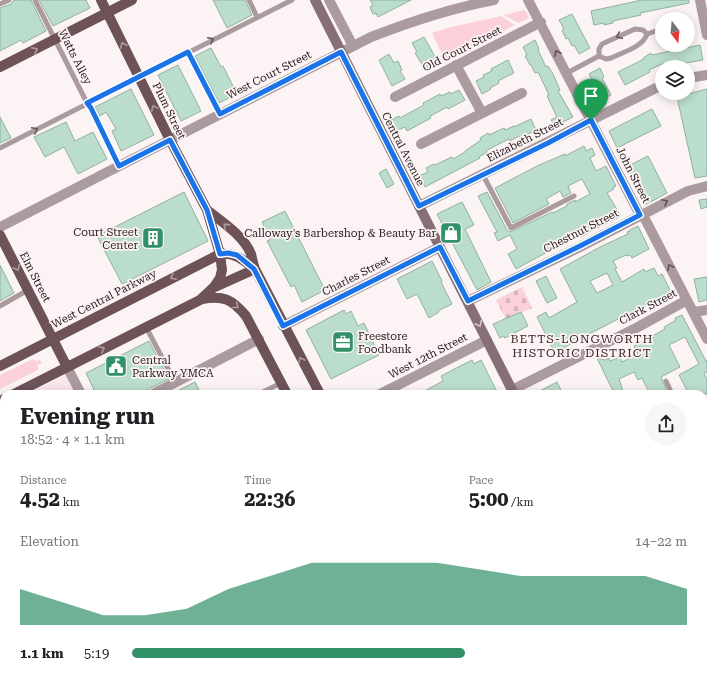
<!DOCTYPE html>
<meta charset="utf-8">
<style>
body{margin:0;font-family:"Roboto Serif",serif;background:#f6f6f6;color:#202124;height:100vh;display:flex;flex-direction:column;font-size:15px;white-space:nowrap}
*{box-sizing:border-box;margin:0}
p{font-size:13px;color:#757577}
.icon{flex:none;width:22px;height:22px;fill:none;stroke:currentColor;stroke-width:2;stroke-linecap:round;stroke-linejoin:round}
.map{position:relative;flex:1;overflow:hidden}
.panel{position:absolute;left:0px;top:390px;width:707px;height:286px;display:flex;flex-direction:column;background:#fff;border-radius:12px 12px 0 0;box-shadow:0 2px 10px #0003}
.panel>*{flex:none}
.needle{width:26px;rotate:164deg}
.fabs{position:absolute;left:655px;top:12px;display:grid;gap:8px}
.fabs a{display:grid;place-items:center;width:40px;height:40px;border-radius:50%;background:#fff;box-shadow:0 2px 10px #0003;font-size:20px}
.pin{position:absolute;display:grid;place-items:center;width:34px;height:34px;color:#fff;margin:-41px -17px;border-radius:50% 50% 50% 0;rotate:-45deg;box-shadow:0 0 4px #0007}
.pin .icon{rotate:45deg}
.round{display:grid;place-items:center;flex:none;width:42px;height:42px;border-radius:21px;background:#f6f6f6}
.overview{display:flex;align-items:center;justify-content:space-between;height:68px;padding:0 20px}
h1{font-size:22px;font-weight:700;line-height:30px}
.stats{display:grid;grid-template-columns:repeat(3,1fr);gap:6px;height:68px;padding:4px 20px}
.stats div{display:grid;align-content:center}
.stats b{font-size:20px;font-weight:700}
.stats small{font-size:11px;font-weight:400}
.stats p{font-size:11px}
.chart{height:112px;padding:8px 20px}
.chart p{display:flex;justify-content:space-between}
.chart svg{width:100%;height:72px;margin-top:4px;fill:#329169;opacity:.7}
ul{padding:0 20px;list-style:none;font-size:13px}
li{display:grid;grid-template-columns:64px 48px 1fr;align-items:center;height:30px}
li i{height:10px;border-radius:5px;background:#329169}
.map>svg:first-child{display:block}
</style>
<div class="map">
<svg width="707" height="676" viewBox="0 0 707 676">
<defs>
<pattern id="cemetery-stones" width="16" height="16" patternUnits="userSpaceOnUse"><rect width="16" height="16" fill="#fbd0d8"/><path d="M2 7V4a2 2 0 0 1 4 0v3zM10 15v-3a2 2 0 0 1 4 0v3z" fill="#d7b2b9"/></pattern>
<pattern id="park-dots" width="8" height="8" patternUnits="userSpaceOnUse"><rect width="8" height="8" fill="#fbd0d8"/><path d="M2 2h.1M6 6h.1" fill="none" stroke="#d7b2b9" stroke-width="1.8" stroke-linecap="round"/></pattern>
</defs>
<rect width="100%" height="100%" fill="#fbf3f4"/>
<!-- built -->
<path fill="#fae7eb" d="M66 375 75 394H28Z
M4 406V578L0 580V408Z
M707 560V676H667L665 672H703V561Z"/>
<!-- grass -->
<path fill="#fbd0d8" d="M525 10 529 18 518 23 504 15Z
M501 16 515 25 445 60 432 33 447 28Z
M33 359 36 361 40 360 42 364H38V370L0 389V375Z
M500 672H535L527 676H502Z"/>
<!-- cemetery -->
<path fill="url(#cemetery-stones)" d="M522 287 532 308 506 319 496 300Z"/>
<!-- park -->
<path fill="url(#park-dots)" d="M4 485V524L0 516V487Z
M4 595V655L0 647V597Z
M13 672H210L212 676H15Z"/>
<!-- building -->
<path fill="#bbddcb" stroke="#91b1a0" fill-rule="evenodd" d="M14 0H31L46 31 23 43 21 40 0 51V8L11 4Z
M39 0H86L90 8 53 26Z
M213 0H245L252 15 227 28Z
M370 0H411L378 17 376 13 373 14 370 7 373 5Z
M642 0H689V3L640 13 641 15 613 21V23L604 25V23L594 25 591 11Z
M572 14 590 48 579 54 574 45 572 46 568 38 566 39 562 30 564 29 559 20Z
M424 37 438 62 425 69 415 53 417 52 412 43Z
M535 40 539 49 538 50 546 67 548 66 553 74 560 90 558 91 573 117 555 126 551 120 557 117 547 96 549 95 538 72 535 73 531 65H530L525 56 527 55 523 47Z
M700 45 703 60 674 65V63L664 65V63L649 70 650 72 625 85 618 72 644 59 643 58 651 53 652 55Z
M211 48 221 67 223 66 237 94 219 103 195 56Z
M389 54 394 63 398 61 402 70 400 71 405 79 392 86 379 60Z
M508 60 514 73 498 81 499 83 490 88 491 89 482 94 476 81 484 77 483 75 492 71 491 69Z
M178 65 201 111 181 121 158 75Z
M600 68 604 77 602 78 611 95 598 101 594 92H595L591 83 593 82 589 74Z
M131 89 154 135 121 151 112 131 116 129 106 112 100 116 95 107Z
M707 89V176L695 178 677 97Z
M459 90 465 100 448 109 447 107 438 112 430 116 431 118 407 131 405 127 396 131 391 120 399 116 400 118 424 105 423 103 440 94 441 96 450 92 451 94Z
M652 109 661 126 617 148 609 131Z
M0 117 11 138 0 143Z
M531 119 536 130 520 138 519 136 510 141 509 139 495 146 486 151 487 152 479 157 480 158 425 187 419 176 428 172 426 168 434 164 435 165 452 157 453 159 465 152V151L481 140 480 138 488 133 489 135 504 128 505 130 514 126V127Z
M66 122 75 141 93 132 107 159 78 174 64 147 45 157 34 137Z
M584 146 586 151 592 148 595 155 590 158 596 171 606 166 616 186 613 187 614 189 607 193 621 216 587 233V234L580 237V236H577L516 269 508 254 517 249 510 235 498 241 494 233 497 232 478 196 487 192 507 230 510 232 552 212 553 213 567 206V204L575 200V202L590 194 582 179 568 186 571 193 563 197 560 191 546 199 549 204 513 223 495 188 539 165 565 154V156Z
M648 156 667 193 645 205 626 167Z
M386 169 394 184 387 188 379 173Z
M184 192 208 241 122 284 97 236Z
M707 199V207L701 209 699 200Z
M462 202 474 225 465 229 491 282 477 290 437 214Z
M285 211 325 290 302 302 294 285 291 287 267 241 270 240 262 222Z
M638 226 649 249 632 258 630 255 627 256 626 255 613 261 617 268 615 269 622 282 644 269 645 272 654 268 658 276 662 274 673 296 660 302 659 298 591 333 565 347 567 352 557 357 537 317 546 312 549 318 577 302 560 269 600 247 628 234 627 232 630 231V230ZM607 273 613 285 597 293 590 281Z
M432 261 442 281 441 282 452 304 438 311 439 312 429 318 417 294 407 299 397 279Z
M0 265 14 293 0 301Z
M546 276 557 298 547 303 536 281Z
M707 277V300L699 302 694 279Z
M344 310 346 314 351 311 358 326 364 323 379 355 331 379 306 330Z
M521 312 528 326 505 338 504 336 500 338 493 324Z
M682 315 706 361 707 360V372L704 373 707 380V394H689L679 375 699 364 685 337 669 345 680 367 661 377 668 394H650L642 378 638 380 634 372 619 379 624 394 612 389 597 358 605 360 609 358 610 361 620 357 622 362 638 354 634 346 665 329 664 327 676 320 675 318Z
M149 341 169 379 138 394H96L86 373Z
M472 360 474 364 481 360 498 394H419L443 381 441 376Z
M195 382 201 394H171Z
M557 382 563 394H534Z"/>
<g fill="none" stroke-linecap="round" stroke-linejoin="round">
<!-- service -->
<path stroke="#ab9b9e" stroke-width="5" d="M35 0 87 103 91 107 119 166
M249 0 257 17
M0 4 9 0
M188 52 220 114
M599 56 606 59 611 58C623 52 643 47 647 34L662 29
M599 56V49L602 44 635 29 643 30 647 34
M567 73 599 56
M0 148 292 0
M483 175 511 228 574 196
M0 306 28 290
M146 327 175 382
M666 381 672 394
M259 394 281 383
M703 465 706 470"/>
<!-- minor -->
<path stroke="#ab9b9e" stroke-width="10" d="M329 0 353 46
M528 0 640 215 644 217 707 339
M700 0 707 35
M456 65 482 113
M688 78 707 75
M395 97 541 22
M421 144 522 93
M419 206 662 85
M468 301 580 247 688 191 707 186
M694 312 707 310
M283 326 440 247
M512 390 638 327 687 300
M153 394 259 339
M703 413 707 411
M657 672 659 676
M616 676 624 672"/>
<!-- tertiary -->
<path stroke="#ab9b9e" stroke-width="10" d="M0 227 371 37C412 21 452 8 494 0
M67 367 81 394
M380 394 487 340
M0 586 4 584
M0 670 3 676
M224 672 226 676"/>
<!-- secondary -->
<path stroke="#877075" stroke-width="10" d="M315 0 514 394
M703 552 707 550
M433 675 457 672"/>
<!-- primary -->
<path stroke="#6d5258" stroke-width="10" d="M0 67 132 0
M207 210C221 221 244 236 251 254 252 258 253 264 255 269
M0 235 67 367
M215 287 255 269
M202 299C223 295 232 299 246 316L287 394
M0 366 220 254C235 252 243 260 255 269L320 394
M14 394 200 300 214 287 220 278 222 270 220 254 207 210 170 140 101 0
M0 401 4 399
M431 672 433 676
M464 672 465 676"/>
<!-- tram -->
<path stroke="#8d8284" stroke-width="1" d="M0 588 4 586
M220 672 222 676
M0 675V676"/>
</g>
<!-- one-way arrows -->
<defs><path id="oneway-chevron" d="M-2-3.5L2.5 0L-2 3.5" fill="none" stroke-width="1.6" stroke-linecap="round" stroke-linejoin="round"/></defs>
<g stroke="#635457">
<use href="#oneway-chevron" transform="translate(619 36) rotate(155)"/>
<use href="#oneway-chevron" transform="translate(211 40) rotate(-26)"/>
<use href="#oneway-chevron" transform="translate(557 53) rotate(-117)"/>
<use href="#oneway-chevron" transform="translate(35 130) rotate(-27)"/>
<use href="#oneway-chevron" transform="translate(665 202) rotate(-27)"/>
<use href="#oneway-chevron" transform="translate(670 267) rotate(-117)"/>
</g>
<g stroke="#ad9a9e">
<use href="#oneway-chevron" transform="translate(123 45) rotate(-116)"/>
<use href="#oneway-chevron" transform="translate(35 50) rotate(-27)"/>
<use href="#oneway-chevron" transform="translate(154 108) rotate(-116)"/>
<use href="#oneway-chevron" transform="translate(226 226) rotate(-140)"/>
<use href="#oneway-chevron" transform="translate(17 268) rotate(63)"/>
<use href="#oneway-chevron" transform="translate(173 277) rotate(153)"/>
<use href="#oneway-chevron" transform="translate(236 306) rotate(39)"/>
<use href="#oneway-chevron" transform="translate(102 349) rotate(-27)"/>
<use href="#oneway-chevron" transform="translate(301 360) rotate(-118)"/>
</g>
<use stroke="#d2c5c8" href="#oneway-chevron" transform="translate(479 324) rotate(64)"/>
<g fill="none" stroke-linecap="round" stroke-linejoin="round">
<!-- route casing -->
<g stroke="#fff" stroke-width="8">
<path id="route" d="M188 52 220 114 341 52 419 206 548 143 591 120 640 215 580 246 468 301 440 247 283 326 254 269 237 255 228 253 220 254 207 210 170 140 119 166 91 108 87 103Z"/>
</g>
<!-- route -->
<use href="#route" stroke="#1a73e8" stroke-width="5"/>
</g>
<!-- icons -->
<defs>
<g id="shop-square" transform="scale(1.15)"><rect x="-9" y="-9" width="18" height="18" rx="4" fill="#329169" stroke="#fbf3f4"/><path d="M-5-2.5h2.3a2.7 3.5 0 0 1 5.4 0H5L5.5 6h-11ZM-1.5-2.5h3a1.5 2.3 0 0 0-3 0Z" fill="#fff"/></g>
<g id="building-square" transform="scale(1.15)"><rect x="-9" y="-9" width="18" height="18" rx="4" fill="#329169" stroke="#fbf3f4"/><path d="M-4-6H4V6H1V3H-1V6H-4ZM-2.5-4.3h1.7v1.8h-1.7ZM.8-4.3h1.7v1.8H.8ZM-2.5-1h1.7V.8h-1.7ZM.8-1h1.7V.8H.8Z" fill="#fff"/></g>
<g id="office-square" transform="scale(1.15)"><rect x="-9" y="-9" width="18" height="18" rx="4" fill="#329169" stroke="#fbf3f4"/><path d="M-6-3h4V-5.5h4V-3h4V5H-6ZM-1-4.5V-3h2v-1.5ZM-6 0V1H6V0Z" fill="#fff"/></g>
<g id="civic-square" transform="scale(1.15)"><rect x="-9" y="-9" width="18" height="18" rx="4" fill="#329169" stroke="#fbf3f4"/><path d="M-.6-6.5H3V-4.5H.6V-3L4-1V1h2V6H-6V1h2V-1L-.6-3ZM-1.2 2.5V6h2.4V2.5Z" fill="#fff"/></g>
</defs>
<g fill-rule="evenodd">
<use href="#shop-square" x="451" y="233"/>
<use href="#building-square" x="153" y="238"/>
<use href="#office-square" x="343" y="342"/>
<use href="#civic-square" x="116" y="366"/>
</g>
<g text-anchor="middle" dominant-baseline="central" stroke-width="3.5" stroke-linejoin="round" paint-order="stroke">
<!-- street labels -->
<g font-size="11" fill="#281a1d" stroke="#fbf3f4">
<text transform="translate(462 49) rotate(-27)">Old Court Street</text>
<text transform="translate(75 57) rotate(63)">Watts Alley</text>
<text transform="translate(269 75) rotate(-27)">West Court Street</text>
<text transform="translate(169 111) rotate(64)">Plum Street</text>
<text transform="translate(525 140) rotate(-27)">Elizabeth Street</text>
<text transform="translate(403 149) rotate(63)">Central Avenue</text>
<text transform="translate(633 175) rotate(63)">John Street</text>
<text transform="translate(581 231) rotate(-27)">Chestnut Street</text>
<text transform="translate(356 276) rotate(-27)">Charles Street</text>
<text transform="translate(35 277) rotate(63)">Elm Street</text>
<text transform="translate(104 299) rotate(-27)">West Central Parkway</text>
<text transform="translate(648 307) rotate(-28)">Clark Street</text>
<text transform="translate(428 356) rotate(-27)">West 12th Street</text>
</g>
<!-- poi labels -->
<g font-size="11" fill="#281a1d" stroke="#fbf3f4" text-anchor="end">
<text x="138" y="232">Court Street<tspan x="138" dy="13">Center</tspan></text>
<text x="436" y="233">Calloway's Barbershop &amp; Beauty Bar</text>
<text x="358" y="336" text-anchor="start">Freestore<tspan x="358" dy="13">Foodbank</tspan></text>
<text x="132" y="360" text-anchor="start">Central<tspan x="132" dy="13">Parkway YMCA</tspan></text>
</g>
<!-- neighbourhood labels -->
<g font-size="12" letter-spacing="1" fill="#40252b" stroke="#fbf3f4">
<text x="582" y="339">BETTS-LONGWORTH<tspan x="582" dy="14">HISTORIC DISTRICT</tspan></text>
</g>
</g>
</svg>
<div class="fabs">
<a><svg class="needle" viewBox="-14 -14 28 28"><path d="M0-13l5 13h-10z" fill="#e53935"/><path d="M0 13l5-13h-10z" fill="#757577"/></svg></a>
<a><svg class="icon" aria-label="layers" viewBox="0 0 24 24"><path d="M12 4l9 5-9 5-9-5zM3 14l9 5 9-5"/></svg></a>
</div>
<div class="pin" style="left:591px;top:120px;background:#1e9e55"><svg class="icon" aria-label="arrive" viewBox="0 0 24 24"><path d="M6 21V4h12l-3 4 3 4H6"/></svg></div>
<section class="panel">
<div class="overview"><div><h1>Evening run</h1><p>18:52 · 4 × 1.1 km</p></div><a class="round"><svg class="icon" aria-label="share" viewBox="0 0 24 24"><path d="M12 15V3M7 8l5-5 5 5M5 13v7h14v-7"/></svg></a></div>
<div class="stats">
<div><p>Distance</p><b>4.52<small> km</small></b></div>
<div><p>Time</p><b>22:36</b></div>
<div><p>Pace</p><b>5:00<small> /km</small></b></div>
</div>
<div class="chart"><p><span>Elevation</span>14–22 m</p>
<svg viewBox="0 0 160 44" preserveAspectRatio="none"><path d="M0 44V22L10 30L20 38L30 38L40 34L50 22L60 14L70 6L80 6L90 6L100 6L110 10L120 14L130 14L140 14L150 14L160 22V44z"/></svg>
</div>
<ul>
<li><b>1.1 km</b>5:19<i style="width:60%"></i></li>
</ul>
</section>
</div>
